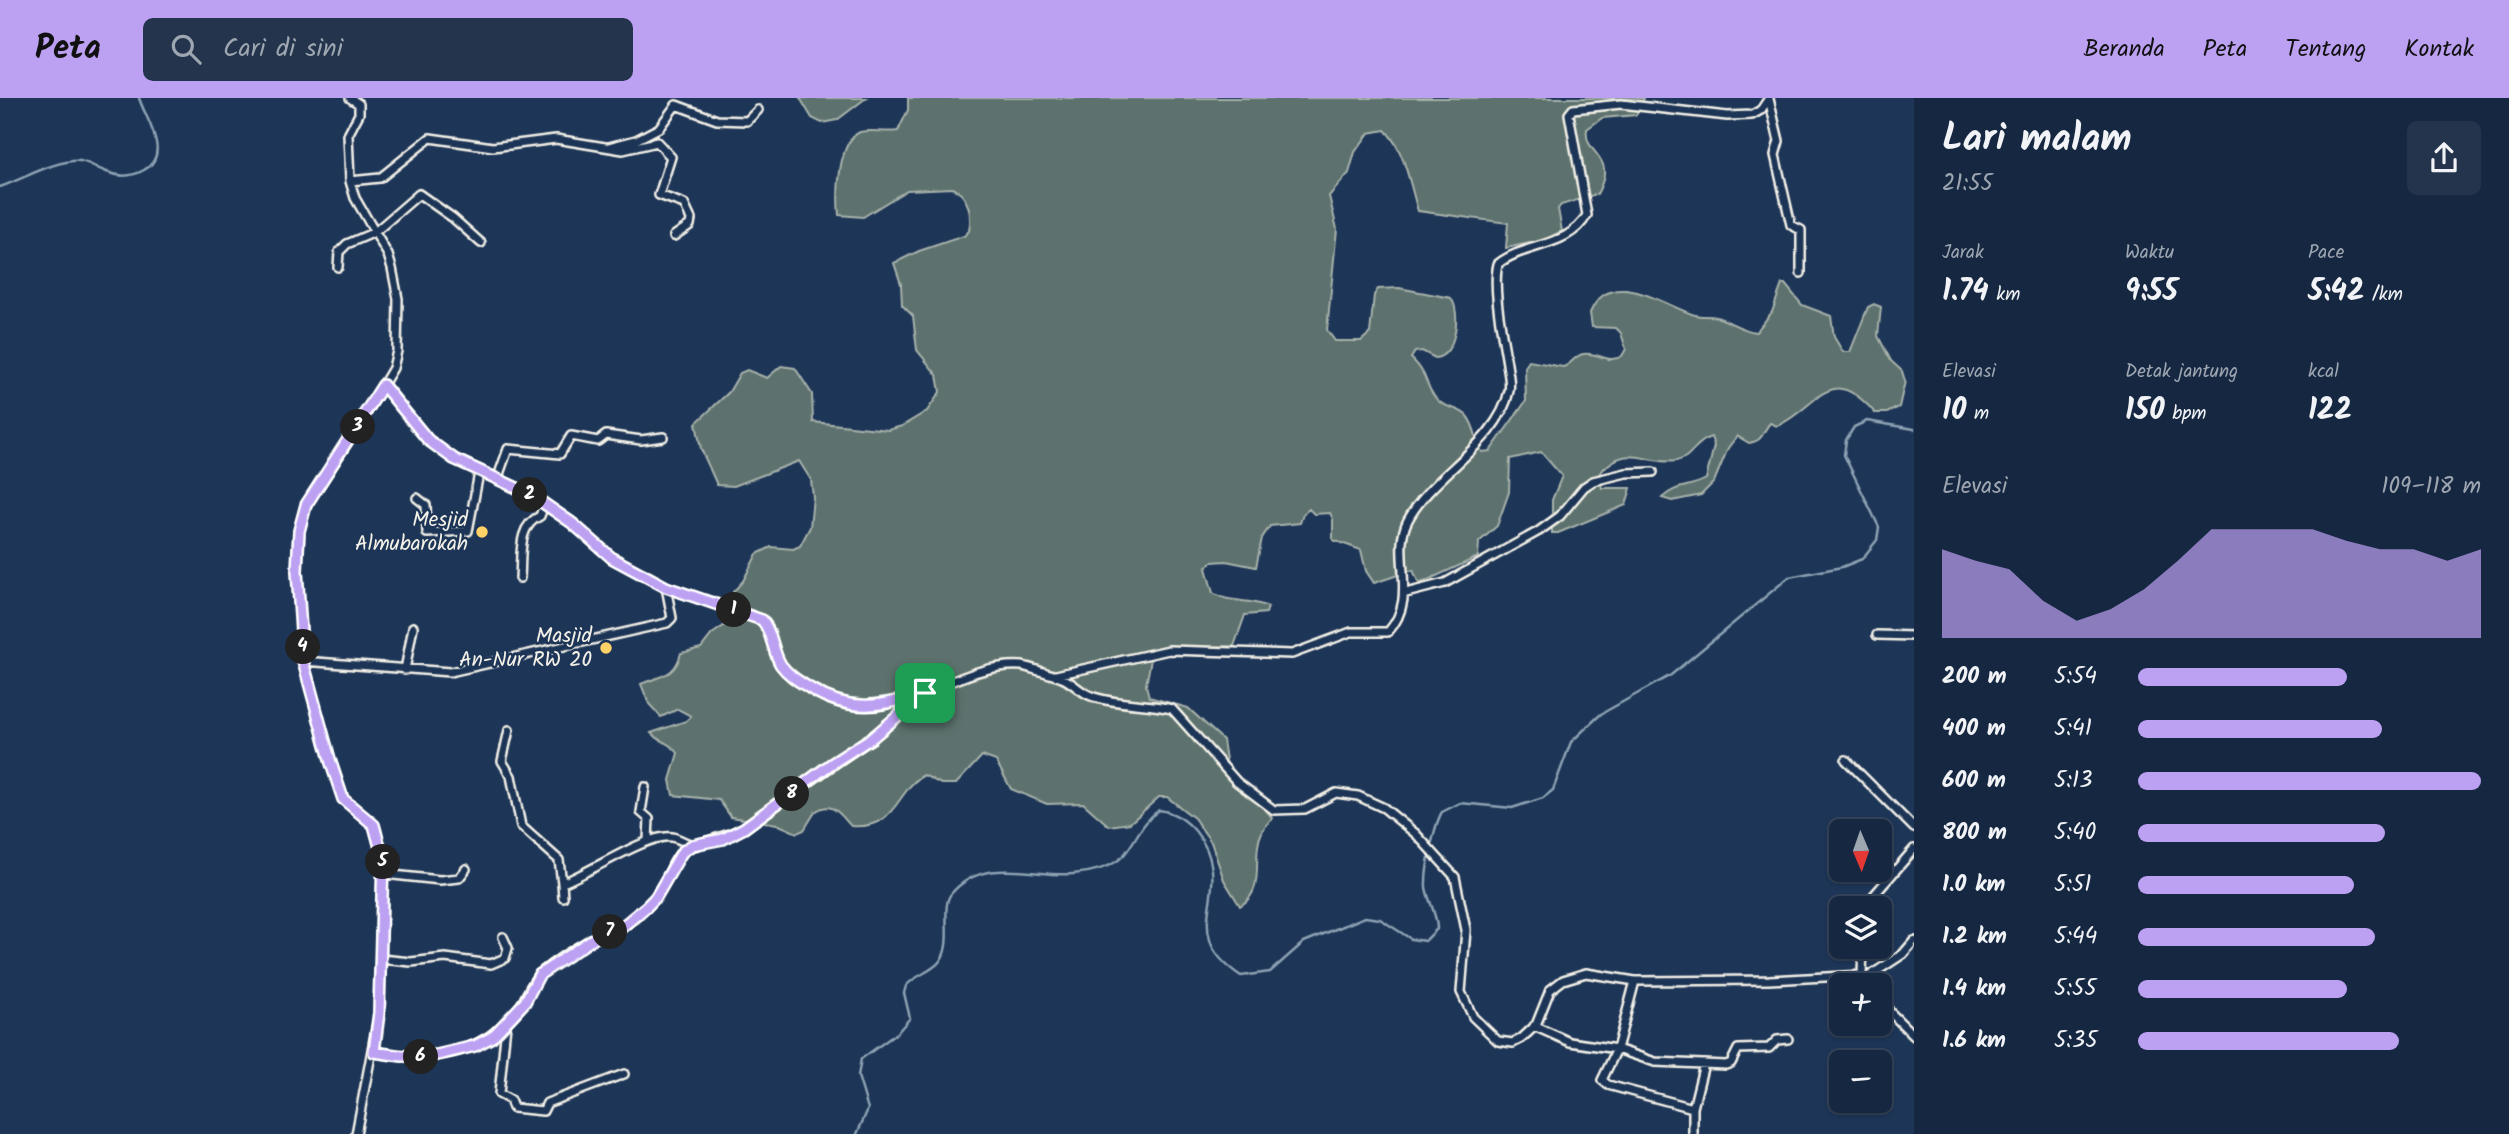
<!DOCTYPE html>
<html lang="id">
<meta charset="utf-8">
<style>
body{margin:0;font-family:Kalam,sans-serif;background:#23344c;color:#f1f3f6;height:100vh;display:flex;flex-direction:column;font-size:26px;white-space:nowrap}
*{box-sizing:border-box;margin:0}
p{font-size:23px;color:#9ea6b1}
.icon{flex:none;width:38px;height:38px;fill:none;stroke:currentColor;stroke-width:2;stroke-linecap:round;stroke-linejoin:round}
.map{position:relative;flex:1;overflow:hidden}
.sheet{display:flex;flex-direction:column;background:#162841;width:595px}
.sheet>*{flex:none}
.needle{width:46px;rotate:178deg}
.fabs{position:absolute;left:1829px;top:721px;display:grid;gap:14px}
.fabs a{display:grid;place-items:center;width:63px;height:63px;border-radius:10px;background:#162841;box-shadow:0 2px 5px #0004,0 0 0 2px #35445a;font-size:35px}
.pin{position:absolute;display:grid;place-items:center;width:60px;height:60px;color:#fff;margin:-30px;border-radius:14px;box-shadow:0 4px 10px #0006}
.km{position:absolute;width:35px;height:35px;margin:-18px;border-radius:50%;background:#222;color:#fff;font-size:19px;line-height:35px;text-align:center}
.round{display:grid;place-items:center;flex:none;width:74px;height:74px;border-radius:10px;background:#23344c}
.overview{display:flex;align-items:center;justify-content:space-between;height:119px;padding:0 28px}
h1{font-size:38px;font-weight:600;line-height:52px}
.stats{display:grid;grid-template-columns:repeat(3,1fr);gap:10px;height:119px;padding:7px 28px}
.stats div{display:grid;align-content:center}
.stats b{font-size:30px;font-weight:600}
.stats small{font-size:19px;font-weight:400}
.stats p{font-size:19px}
.chart{height:196px;padding:14px 28px}
.chart p{display:flex;justify-content:space-between}
.chart svg{width:100%;height:126px;margin-top:7px;fill:#bca0f2;opacity:.7}
ul{padding:0 28px;list-style:none;font-size:23px}
li{display:grid;grid-template-columns:112px 84px 1fr;align-items:center;height:52px}
li i{height:18px;border-radius:9px;background:#bca0f2}
header{display:flex;align-items:center;gap:42px;box-sizing:border-box;height:98px;padding:0 35px;background:#bca0f2;color:#111}
header strong{font-size:33px}
nav{display:flex;gap:38px;margin-inline-start:auto;font-size:24px}
.search{width:490px;height:63px;background:#23344c;display:flex;align-items:center;gap:18px;box-sizing:border-box;padding:0 24px;border-radius:10px;color:#9ea6b1;font-size:26px}
main{display:flex;flex:1;min-height:0}
.map>svg:first-child{display:block}
</style>
<header>
<strong>Peta</strong>
<div class="search"><svg class="icon" aria-label="search" viewBox="0 0 24 24"><circle cx="10" cy="10" r="6"/><path d="M15 15l6 6"/></svg>Cari di sini</div>
<nav><a>Beranda</a><a>Peta</a><a>Tentang</a><a>Kontak</a></nav>
</header>
<main>
<div class="map">
<svg width="1914" height="1036" viewBox="0 0 1914 1036">
<rect width="100%" height="100%" fill="#1d3557"/>
<filter id="ink" filterUnits="userSpaceOnUse"><feTurbulence type="fractalNoise" baseFrequency=".0143" numOctaves="2"/><feDisplacementMap in="SourceGraphic" scale="14" xChannelSelector="R" yChannelSelector="G"/><feConvolveMatrix kernelMatrix="1 2 1 2 8 2 1 2 1" color-interpolation-filters="sRGB"/></filter>
<g filter="url(#ink)">
<!-- green -->
<path fill="#5d726e" stroke="#a8b2ab" stroke-width="2" d="M800 0H866L837 22 822 25 812 20Z
M908 0H1644L1636 17 1602 20 1587 31C1583 58 1619 56 1597 96L1561 107 1558 111 1562 133 1544 142 1506 150 1508 125 1418 113C1410 87 1405 52 1385 32L1369 35 1355 54 1349 75 1329 98 1337 131 1327 232 1335 243H1361L1370 235 1374 197 1378 191 1399 190 1451 200C1461 213 1457 258 1435 260L1422 253 1415 254 1411 260C1429 278 1423 282 1434 298 1442 311 1458 308 1467 318 1476 329 1475 342 1482 354L1490 353 1526 303 1525 269 1529 263 1563 269C1572 266 1574 258 1583 256 1598 253 1608 267 1622 258L1626 251 1621 235 1616 230 1592 229 1590 215C1610 166 1666 209 1695 217 1702 219 1709 217 1716 219 1730 223 1741 232 1756 234L1772 214 1782 186H1785L1802 207 1831 218 1834 239 1843 254H1850L1868 209 1874 206 1881 209 1878 238 1891 263 1902 273 1905 283 1899 309 1887 315H1875C1828 261 1818 311 1777 328L1770 325C1762 334 1764 343 1749 345L1737 338 1728 350 1714 384 1701 397 1672 403 1662 400C1676 386 1691 390 1706 381L1714 348 1711 339C1696 343 1691 361 1676 363 1646 368 1627 342 1599 376L1602 390H1631L1626 407 1558 435H1552V402L1562 378 1541 354 1510 361 1509 394 1497 428 1479 444 1478 459 1419 486 1413 472 1374 485 1366 473 1361 452 1333 442V421L1330 415 1314 416 1309 411 1303 416 1300 425 1270 428 1262 440 1256 469 1226 463 1212 464 1206 470 1213 495C1230 506 1250 500 1268 509L1266 515 1245 517 1234 548 1153 551 1146 587 1149 599 1188 610 1223 642 1229 682 1264 709 1272 720C1269 724 1264 729 1262 734 1250 758 1268 791 1240 808L1224 782 1211 744 1194 720 1167 699H1159L1130 725 1109 728 1083 705 1047 706 1011 691 996 663 982 658 956 686H941L924 677C896 691 898 732 851 728 841 718 833 701 815 714L804 732 797 735 777 726 731 719 719 702 673 697 670 682 678 655C670 644 659 644 651 635L686 623 691 618 678 611 661 619 649 606 641 586C661 577 675 579 681 555L701 550 712 536 731 523 733 494 743 483 757 456 771 449 793 451 800 448 810 429 813 399 811 382 799 363 734 388 717 387 701 351 696 325 729 294 740 275 747 272 767 280 781 268 795 270 812 296 813 324 888 332 902 328 927 313 940 294 937 277 917 252 913 218 902 207 901 186 894 165 919 153 964 138 969 133C972 117 969 97 952 90L907 92 863 119 839 117C837 97 837 44 860 34 869 31 887 35 898 33L908 12Z"/>
<g fill="none" stroke-linecap="round" stroke-linejoin="round">
<!-- stream -->
<path stroke="#8da2b3" stroke-width="2.5" d="M0 89C22 81 48 66 72 63 85 61 95 70 107 74 119 79 132 79 144 72 172 56 146 22 139 0
M857 1036 868 1011 858 978 861 961 897 935 910 920 904 895 906 888C915 877 932 874 940 863 954 845 940 809 951 796 985 756 1034 780 1073 776 1088 775 1112 770 1123 758 1136 743 1141 725 1159 712 1188 716 1209 744 1212 772 1215 796 1203 819 1210 842 1214 857 1229 870 1241 878L1270 874 1304 844 1365 819 1380 821 1411 841 1425 843 1437 831C1437 815 1428 803 1426 789 1425 773 1434 727 1442 714L1460 705 1512 710 1543 700 1553 692 1571 644 1601 616 1671 577 1789 479 1842 469 1862 461 1877 442 1879 429 1844 357 1846 342 1854 329 1867 323 1914 331"/>
<!-- minor casing -->
<g stroke="#f4f1e8" stroke-width="12">
<path id="minor" d="M350 0 359 6V16L348 37 350 83 355 100 388 157 392 170 398 201 397 253 393 270 361 324 306 407 299 433 297 473 303 563 331 665 343 701 374 727 383 760 379 915 356 1036
M1769 1 1779 43 1775 57 1791 127 1801 132V175
M609 49 636 42 659 30 676 7 717 22 747 23 758 12
M350 83 380 80 430 40 493 49 556 41 623 52 657 44 671 59 659 97 684 106 691 121 690 127 674 138
M338 169 339 154 347 146 375 134 419 96 453 120 481 145
M383 287 428 342 454 361 530 396 572 425 612 460 666 489 762 522C772 535 772 552 780 566 788 578 802 585 813 592 891 641 950 563 1022 568 1027 569 1057 578 1062 580 1073 584 1081 596 1094 599 1118 607 1147 605 1172 611L1237 684 1274 712 1305 711 1336 695 1358 698 1384 710 1416 736 1455 779 1466 832 1461 894 1473 919 1498 943 1513 945 1521 941 1536 927 1550 892 1563 882 1586 875 1635 883 1769 882 1862 877 1872 887
M498 379 508 351 560 356 571 338 598 343 606 337 641 342 663 339
M417 400 426 407 427 435 468 433 479 375
M520 480C522 456 517 428 540 418L544 407
M1406 495 1445 485 1539 433 1560 418 1584 389 1593 383 1626 375 1653 374
M1877 537 1914 538
M303 563 450 574 667 525 672 520 666 489
M405 572 413 529
M1056 577 1169 552 1292 556 1351 534H1388C1420 499 1390 456 1408 422 1432 376 1498 346 1509 293 1511 285 1508 274 1507 266 1503 240 1492 191 1498 166 1524 145 1569 150 1587 117L1569 16 1573 11 1621 6 1727 18 1752 17 1761 12 1769 0
M509 632 502 663 511 678 521 728 559 762 562 785C590 775 648 735 672 739 678 740 686 745 692 747
M1846 662 1914 730
M645 689 641 714 649 721 648 742
M384 776 440 782 459 780 466 771
M562 785 563 799
M1863 810 1914 751
M381 861 411 864 445 860 491 866 505 860 508 850 503 839
M1862 877 1863 849
M1865 881 1903 856 1914 843
M1635 883 1617 951 1602 982 1608 987 1693 1010V1036
M1880 897 1889 913 1914 938
M506 927 499 996 510 1002 513 1010 543 1013 547 1005 624 976
M1534 928 1570 944 1617 951 1655 964 1726 967 1731 965 1738 951 1769 950 1777 942 1788 941
M374 954C431 964 479 959 518 912 526 901 530 885 540 876 555 862 575 850 593 841 607 833 622 830 636 820 650 808 660 794 668 778 672 770 674 761 681 755 692 745 727 739 744 730L873 639 922 598
M1693 1010 1704 966"/>
</g>
<!-- minor -->
<use href="#minor" stroke="#1d3557" stroke-width="7"/>
</g>
</g>
<g fill="none" stroke-linecap="round" stroke-linejoin="round" filter="url(#ink)">
<!-- route casing -->
<g stroke="#fff" stroke-width="14">
<path id="route" d="M383 287 428 342 454 361 530 396 572 425 612 460 666 489 762 522C773 535 772 553 781 567 789 578 800 584 811 591 852 616 881 608 925 595L873 639 831 666 744 730 723 741 692 747 682 754 656 799 646 809 622 829 594 840 539 877 525 904 492 939 475 948 437 957 402 958 374 954 379 915 383 760 374 727 343 701 331 665 303 563 297 473 299 433 306 407Z"/>
</g>
<!-- route -->
<use href="#route" stroke="#bca0f2" stroke-width="9"/>
</g>
<!-- markers -->
<g fill="#ffd166" stroke="#1d3557" stroke-width="2.5">
<circle cx="482" cy="434" r="7"/>
<circle cx="606" cy="550" r="7"/>
</g>
<g text-anchor="middle" dominant-baseline="central" stroke-width="5" stroke-linejoin="round" paint-order="stroke">
<!-- poi labels -->
<g font-size="21" fill="#f4f1e8" stroke="#1d3557" text-anchor="end">
<text x="468" y="422">Mesjid<tspan x="468" dy="24">Almubarokah</tspan></text>
<text x="592" y="538">Masjid<tspan x="592" dy="24">An-Nur RW 20</tspan></text>
</g>
</g>
</svg>
<div class="fabs">
<a><svg class="needle" viewBox="-14 -14 28 28"><path d="M0-13l5 13h-10z" fill="#e53935"/><path d="M0 13l5-13h-10z" fill="#9ea6b1"/></svg></a>
<a><svg class="icon" aria-label="layers" viewBox="0 0 24 24"><path d="M12 4l9 5-9 5-9-5zM3 14l9 5 9-5"/></svg></a>
<a>+</a>
<a>−</a>
</div>
<div class="pin" style="left:925px;top:595px;background:#1e9e55"><svg class="icon" aria-label="arrive" viewBox="0 0 24 24"><path d="M6 21V4h12l-3 4 3 4H6"/></svg></div>
<b class="km" style="left:734px;top:512px">1</b>
<b class="km" style="left:530px;top:397px">2</b>
<b class="km" style="left:358px;top:329px">3</b>
<b class="km" style="left:303px;top:549px">4</b>
<b class="km" style="left:383px;top:764px">5</b>
<b class="km" style="left:421px;top:959px">6</b>
<b class="km" style="left:610px;top:834px">7</b>
<b class="km" style="left:792px;top:696px">8</b>
</div>
<section class="sheet">
<div class="overview"><div><h1>Lari malam</h1><p>21:55</p></div><a class="round"><svg class="icon" aria-label="share" viewBox="0 0 24 24"><path d="M12 15V3M7 8l5-5 5 5M5 13v7h14v-7"/></svg></a></div>
<div class="stats">
<div><p>Jarak</p><b>1.74<small> km</small></b></div>
<div><p>Waktu</p><b>9:55</b></div>
<div><p>Pace</p><b>5:42<small> /km</small></b></div>
</div>
<div class="stats">
<div><p>Elevasi</p><b>10<small> m</small></b></div>
<div><p>Detak jantung</p><b>150<small> bpm</small></b></div>
<div><p>kcal</p><b>122</b></div>
</div>
<div class="chart"><p><span>Elevasi</span>109–118 m</p>
<svg viewBox="0 0 160 44" preserveAspectRatio="none"><path d="M0 44V13L10 17L20 20L30 31L40 38L50 34L60 27L70 17L80 6L90 6L100 6L110 6L120 10L130 13L140 13L150 17L160 13V44z"/></svg>
</div>
<ul>
<li><b>200 m</b>5:54<i style="width:61%"></i></li>
<li><b>400 m</b>5:41<i style="width:71%"></i></li>
<li><b>600 m</b>5:13<i style="width:100%"></i></li>
<li><b>800 m</b>5:40<i style="width:72%"></i></li>
<li><b>1.0 km</b>5:51<i style="width:63%"></i></li>
<li><b>1.2 km</b>5:44<i style="width:69%"></i></li>
<li><b>1.4 km</b>5:55<i style="width:61%"></i></li>
<li><b>1.6 km</b>5:35<i style="width:76%"></i></li>
</ul>
</section>
</main>
